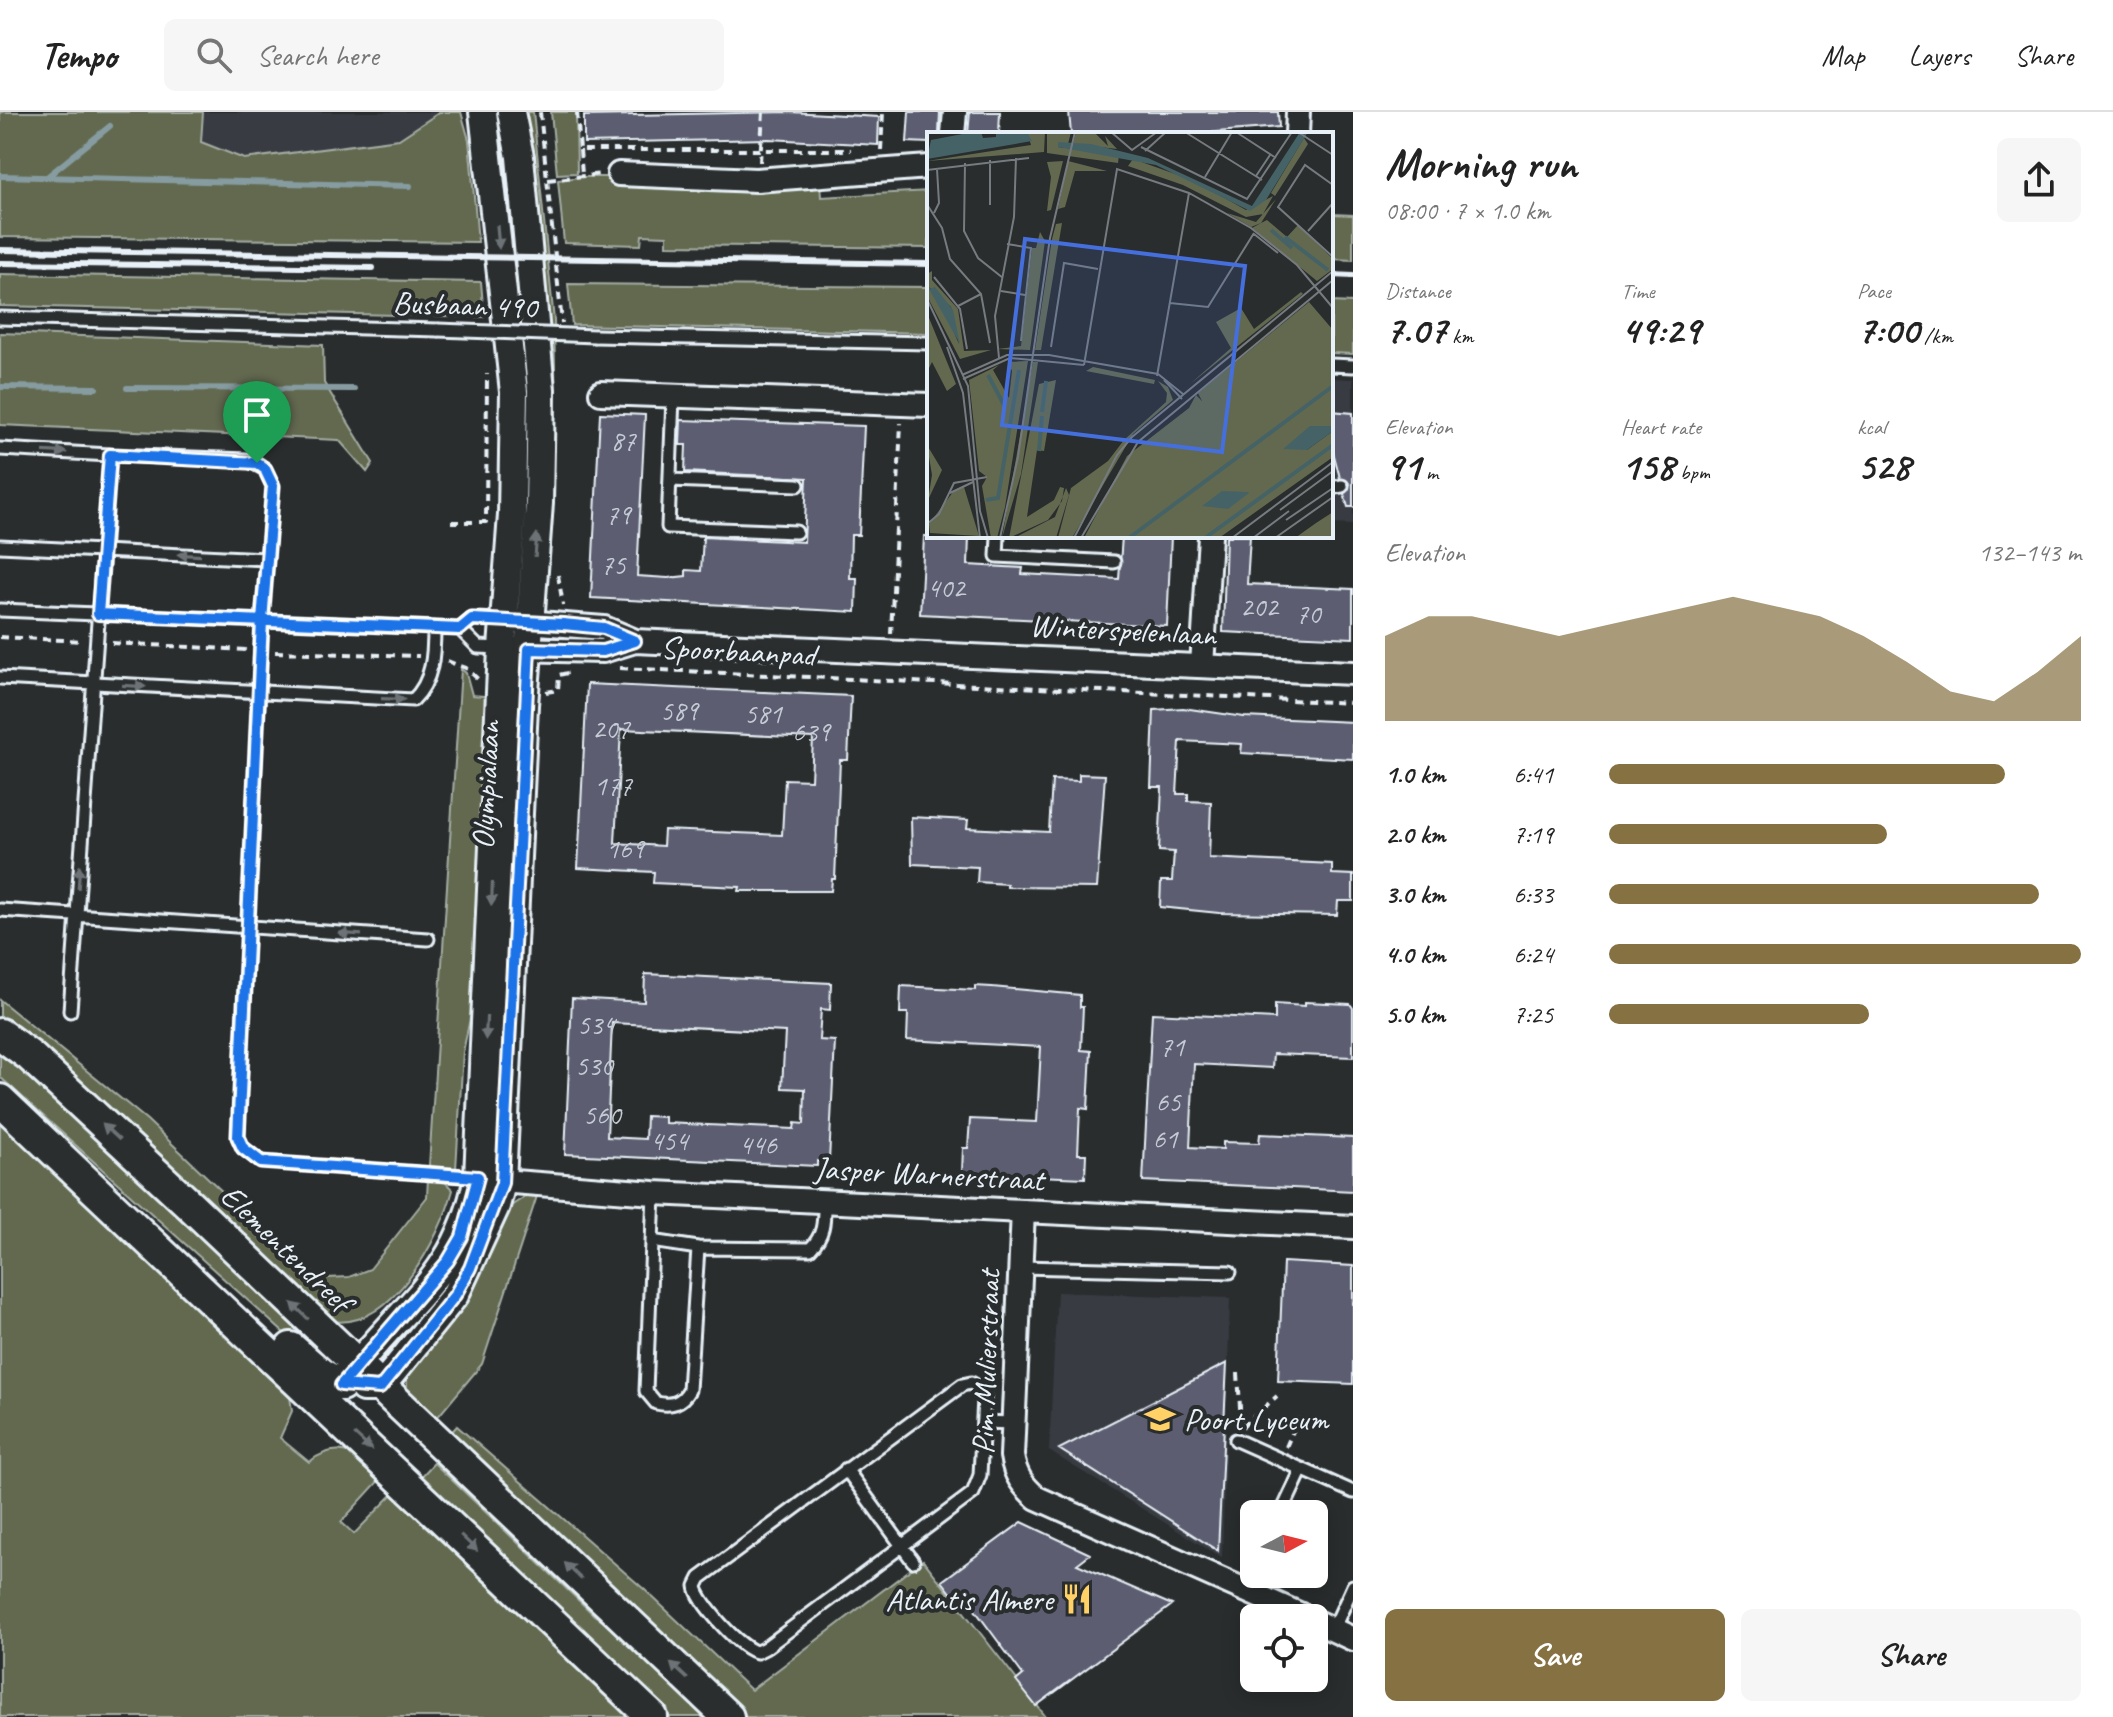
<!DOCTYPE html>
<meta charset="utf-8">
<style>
body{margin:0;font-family:Caveat,sans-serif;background:#f6f6f6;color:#222;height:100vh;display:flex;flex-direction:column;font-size:30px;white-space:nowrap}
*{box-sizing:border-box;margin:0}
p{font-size:26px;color:#767676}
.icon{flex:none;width:44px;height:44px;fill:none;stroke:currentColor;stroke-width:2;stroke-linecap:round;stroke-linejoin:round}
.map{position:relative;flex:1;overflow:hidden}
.panel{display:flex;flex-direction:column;background:#fff;width:760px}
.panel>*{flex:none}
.needle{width:52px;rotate:83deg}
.tools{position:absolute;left:1240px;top:1388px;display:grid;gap:16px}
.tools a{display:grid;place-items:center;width:88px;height:88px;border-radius:12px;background:#fff;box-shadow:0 4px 20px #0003;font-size:40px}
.pin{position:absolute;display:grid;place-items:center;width:68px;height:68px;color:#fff;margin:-82px -34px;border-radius:50% 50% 50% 0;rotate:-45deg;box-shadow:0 0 8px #0007}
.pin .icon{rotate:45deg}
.round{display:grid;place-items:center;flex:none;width:84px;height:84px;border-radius:12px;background:#f6f6f6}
.head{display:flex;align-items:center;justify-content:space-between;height:136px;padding:0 32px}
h1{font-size:44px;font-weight:800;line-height:60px}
.stats{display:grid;grid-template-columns:repeat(3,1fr);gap:12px;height:136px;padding:8px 32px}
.stats div{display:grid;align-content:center}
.stats b{font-size:40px;font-weight:800}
.stats small{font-size:22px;font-weight:400}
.stats p{font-size:22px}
.chart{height:224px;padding:16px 32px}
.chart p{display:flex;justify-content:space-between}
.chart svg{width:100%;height:144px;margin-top:8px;fill:#857141;opacity:.7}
.primary-button{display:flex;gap:16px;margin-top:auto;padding:16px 32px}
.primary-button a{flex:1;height:92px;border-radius:12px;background:#857141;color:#fff;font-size:32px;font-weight:800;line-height:92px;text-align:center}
.primary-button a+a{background:#f6f6f6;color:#222}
ul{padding:0 32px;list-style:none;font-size:26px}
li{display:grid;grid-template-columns:128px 96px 1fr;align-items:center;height:60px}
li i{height:20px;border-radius:10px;background:#857141}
header{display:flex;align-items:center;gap:48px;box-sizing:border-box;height:112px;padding:0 40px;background:#fff;border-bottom:2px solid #e0e0e0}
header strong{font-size:38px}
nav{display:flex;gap:44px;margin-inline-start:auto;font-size:28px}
.search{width:560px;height:72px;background:#f6f6f6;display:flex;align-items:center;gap:20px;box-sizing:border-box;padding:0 28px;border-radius:12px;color:#767676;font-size:30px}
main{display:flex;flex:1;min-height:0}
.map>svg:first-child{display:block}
</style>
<header>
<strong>Tempo</strong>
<div class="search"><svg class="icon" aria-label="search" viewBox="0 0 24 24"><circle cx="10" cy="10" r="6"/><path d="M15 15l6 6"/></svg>Search here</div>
<nav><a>Map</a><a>Layers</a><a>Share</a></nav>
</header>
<main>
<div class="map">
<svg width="1353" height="1605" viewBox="0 0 1353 1605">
<rect width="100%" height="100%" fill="#2a2d2e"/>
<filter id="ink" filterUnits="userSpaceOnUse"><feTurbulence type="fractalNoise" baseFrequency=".0125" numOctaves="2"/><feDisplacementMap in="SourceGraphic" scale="16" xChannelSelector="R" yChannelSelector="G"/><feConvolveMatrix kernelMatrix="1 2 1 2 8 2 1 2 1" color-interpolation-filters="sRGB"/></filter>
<g filter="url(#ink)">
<!-- built -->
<path fill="#393b42" d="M203 0H440L399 27 244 47 201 30 200 2Z
M1331 266 1353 267V413L1331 412Z
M1057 1180 1230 1186 1222 1446 1049 1339Z"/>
<!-- green -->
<path fill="#62694f" stroke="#a5ada4" stroke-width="2" d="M0 0H203L201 30 244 47 399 27 440 0H461L469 28 478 130 0 125Z
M517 0H533L554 209 556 304 548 303Z
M551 0H576L577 61 557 62Z
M579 65H618L619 71 722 78 820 71 821 85 929 79V136L667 133V124L642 123 641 133 564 131 558 68Z
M1331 102 1353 103V148L1331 147Z
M0 162 481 170 484 205 0 194Z
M568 172 929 175V221L572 213Z
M1331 190 1353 191V242L1331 241Z
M0 221 323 233 324 271 373 351 367 360 339 328 0 313Z
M461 557 466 561 472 583 494 585 479 863 463 940 456 1057 429 1054Z
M0 888 147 1008 306 1159 327 1166 349 1165 370 1157 427 1085 428 1066 444 1069 453 1078C440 1126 392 1218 332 1209L0 910Z
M0 935 306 1219 295 1231 0 965Z
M0 1001 289 1277 292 1299 280 1326 309 1350C340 1326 358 1344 384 1363L341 1410 354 1422 398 1377 638 1605H0Z
M526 1084H537L482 1252 432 1312 407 1279V1262L502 1100Z
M457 1314 645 1478 751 1578 923 1448 1046 1605H742L446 1326Z
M434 1351 594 1503 630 1528 713 1605H666L417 1369Z"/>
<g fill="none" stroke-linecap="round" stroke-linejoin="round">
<!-- stream -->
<path stroke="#869ca1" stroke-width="6" d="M0 64 410 74
M48 64 110 14
M0 275 96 276
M127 276 354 277"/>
</g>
<!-- building -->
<path fill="#5b5d6f" stroke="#e8f1f8" stroke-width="2" fill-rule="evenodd" d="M790 0 879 5 878 33 769 27 584 31V4Z
M909 0H940L939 22H929V31L907 30Z
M970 0H1000L999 22H968Z
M1069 0H1278L1279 15 1191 22H1071Z
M1331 299 1353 301V395H1348L1344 382 1350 372 1340 366 1331 332Z
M600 301 645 303 637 464 668 466 686 464V458L701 459 703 425 804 430 807 366 685 360 686 333H680L681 308 864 314 859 423H851L850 466H857L856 500 591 486Z
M924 424H969L968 453 1023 456 1022 462 1119 467 1122 424H1171L1167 514 920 502Z
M1226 424H1250L1247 472 1353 477V526L1223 520Z
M587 572 851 584 848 648H840L835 767H832L831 779H739L740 775 653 771 654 760 578 756ZM621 617 813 626 811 668 785 667 782 723 664 718 663 734 615 731Z
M1183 596 1244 605 1353 610V647L1241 641 1242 632 1180 629 1177 682H1188V689L1211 690 1209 746 1332 752V762L1353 763V789H1338L1337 803 1219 801 1160 795 1161 769H1172L1174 740 1159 739 1162 675H1151L1154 598Z
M1079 662 1105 663 1097 776 1007 775V772L977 770 978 755 912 752 911 705 968 708 967 716 1049 720 1052 668 1079 669Z
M645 862 831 871 830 898 821 897 819 928 835 929 829 1049H817V1054L565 1042 572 886 644 890ZM612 911 785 920 782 976 805 977 804 1012 795 1011 794 1017 665 1011V1005L646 1004 645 1027 607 1025Z
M901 874 975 878V874L992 875 1080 883V895H1083L1081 938 1091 939 1088 997 1080 996 1078 1042H1086L1085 1066 962 1061 963 1036H968L970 1007 1037 1010 1041 935 907 928 908 901H900Z
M1305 890 1350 892 1353 896V945L1273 942 1272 956 1194 952 1190 1035 1223 1037V1030L1259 1031 1260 1022 1353 1026V1079L1143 1069 1152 901 1275 907V892L1305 894Z
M1283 1150 1353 1154V1272L1278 1269Z
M1227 1251 1218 1439 1059 1337Z
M1022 1410 1090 1442 1077 1452 1172 1493 1036 1594 1016 1569 1023 1563 969 1490 962 1495 942 1469Z"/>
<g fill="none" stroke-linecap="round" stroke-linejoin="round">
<!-- service casing -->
<g stroke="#e8f1f8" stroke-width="17">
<path id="service" d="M0 206 438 218
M595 224 929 231
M1331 253 1353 254
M673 284 668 415 796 420
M0 337 110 343
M670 368 798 373
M1331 376 1342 374
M998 424 997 444 1114 450
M0 434 267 447
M0 498 460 517 472 507 503 508
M460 517 478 535 502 536
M0 566 413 588C433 569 434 542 434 516
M0 798 428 827
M70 899 110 343 248 348 265 357 273 374 262 509 238 1025 243 1036 261 1050 478 1065
M654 1081 646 1279 656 1291C671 1294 681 1292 689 1278L698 1136
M652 1129 698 1136 810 1137C825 1122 824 1109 824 1089
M1020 1155 1230 1160
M971 1271 982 1277 984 1286 980 1363 973 1381 765 1536 757 1540C741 1538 697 1489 696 1474L700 1466 962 1273Z
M983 1310 1013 1311
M1236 1328 1353 1380
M846 1357 913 1449
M1281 1402 1302 1357
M1333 1518 1353 1474"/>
</g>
<!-- minor casing -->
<g stroke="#e8f1f8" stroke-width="28">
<path id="minor" d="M953 22 955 0
M1297 22 1298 0
M619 62 756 68 929 55
M601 281 929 293
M513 509 604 516 635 529
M512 537 603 539 635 529 1353 561
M1202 554 1210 424
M488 1068 654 1081 1353 1115
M1023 1099 1012 1344C1015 1363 1022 1373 1037 1386L1308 1506
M1314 1509 1353 1527"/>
</g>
<!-- tertiary casing -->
<g stroke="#e8f1f8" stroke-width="32">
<path id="tertiary" d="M345 1268C403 1191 457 1168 478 1065L502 536 512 403 514 280 483 0
M363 1276H380L455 1183 496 1094 502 1071 524 593 539 391 541 278 520 45 511 0"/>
</g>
<!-- secondary casing -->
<g stroke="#e8f1f8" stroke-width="36">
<path id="secondary" d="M0 922 30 944 190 1093 728 1605
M0 988 652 1605
M291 1236 321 1262 341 1273"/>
</g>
<!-- path -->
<path stroke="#e8f1f8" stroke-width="4" stroke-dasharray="8 6" stroke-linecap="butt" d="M540 0 562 211
M577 0 580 38H851
M580 38 582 62
M881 38 883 0
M760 50 763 0
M548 68 601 62
M451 410H486L487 262
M558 463 563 493
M891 522 901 311
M0 525 83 529
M112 531 247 538
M275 540 419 544
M447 549 466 556 480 569
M620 556 1353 591
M546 580 558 578 559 563 572 560
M1238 1261 1241 1313
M1242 1315 1277 1284
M1286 1335 1299 1305"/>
<!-- service -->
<use href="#service" stroke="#2a2d2e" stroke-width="11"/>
<!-- minor -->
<use href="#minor" stroke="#2a2d2e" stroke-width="22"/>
<!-- tertiary -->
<use href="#tertiary" stroke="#2a2d2e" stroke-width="26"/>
<!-- secondary -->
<use href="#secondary" stroke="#2a2d2e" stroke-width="30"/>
<!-- rail -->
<path stroke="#e8f1f8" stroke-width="6" d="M0 138 929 152
M0 151 373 156
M1331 163 1353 164"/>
<!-- service-bridge casing -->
<g stroke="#e8f1f8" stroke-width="17" stroke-linecap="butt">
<path id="service-bridge" d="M438 218 595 224"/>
</g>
<!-- service-bridge -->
<use href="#service-bridge" stroke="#2a2d2e" stroke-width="11"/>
</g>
<!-- one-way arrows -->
<defs><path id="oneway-solid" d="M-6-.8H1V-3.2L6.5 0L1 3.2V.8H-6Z" transform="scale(2)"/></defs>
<g fill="#6c7275">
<use href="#oneway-solid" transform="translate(498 125) rotate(85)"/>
<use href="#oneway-solid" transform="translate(55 340) rotate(3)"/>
<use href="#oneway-solid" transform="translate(536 433) rotate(-86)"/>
<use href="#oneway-solid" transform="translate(189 443) rotate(-177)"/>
<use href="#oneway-solid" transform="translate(134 574) rotate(3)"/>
<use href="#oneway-solid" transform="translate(393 587) rotate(2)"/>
<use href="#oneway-solid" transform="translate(79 765) rotate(-86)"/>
<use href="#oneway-solid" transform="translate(492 782) rotate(92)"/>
<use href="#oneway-solid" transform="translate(350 822) rotate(-176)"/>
<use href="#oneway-solid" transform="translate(486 916) rotate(93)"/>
<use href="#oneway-solid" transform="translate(111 1020) rotate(-137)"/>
<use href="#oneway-solid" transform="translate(300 1199) rotate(-136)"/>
<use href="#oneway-solid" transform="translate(363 1330) rotate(43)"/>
<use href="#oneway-solid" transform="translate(469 1431) rotate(44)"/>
<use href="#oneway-solid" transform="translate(573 1459) rotate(-136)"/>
<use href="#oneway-solid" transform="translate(679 1559) rotate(-137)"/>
</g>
</g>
<g fill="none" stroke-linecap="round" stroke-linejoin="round" filter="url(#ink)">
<!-- route casing -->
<g stroke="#fff" stroke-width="16">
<path id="route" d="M257 351 265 357 273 374 262 509 238 1025 243 1036 261 1050 478 1065 462 1125 448 1149 341 1273 380 1276 455 1183 470 1156 502 1071 529 537 603 539 635 529 604 516 563 512 472 507 460 517 98 502 110 343 257 351"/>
</g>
<!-- route -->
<use href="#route" stroke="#1a73e8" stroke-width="10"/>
</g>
<!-- icons -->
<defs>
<g id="school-bare" transform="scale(2.4)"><path d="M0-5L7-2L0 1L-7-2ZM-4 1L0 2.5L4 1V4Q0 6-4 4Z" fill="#ffd166" stroke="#2a2d2e" stroke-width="2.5" paint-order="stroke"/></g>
<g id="restaurant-bare" transform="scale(2.4)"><path d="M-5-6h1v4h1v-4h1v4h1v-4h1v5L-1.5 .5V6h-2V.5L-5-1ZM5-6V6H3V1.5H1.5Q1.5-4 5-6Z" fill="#ffd166" stroke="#2a2d2e" stroke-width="2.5" paint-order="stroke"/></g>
</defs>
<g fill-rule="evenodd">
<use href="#school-bare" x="1160" y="1307"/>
<use href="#restaurant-bare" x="1077" y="1487"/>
</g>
<g text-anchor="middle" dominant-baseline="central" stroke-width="8" stroke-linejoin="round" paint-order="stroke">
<!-- number labels -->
<g font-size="28" fill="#c5ccd6">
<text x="623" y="328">87</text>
<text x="618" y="402">79</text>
<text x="613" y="452">75</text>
<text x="946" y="475">402</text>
<text x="1259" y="494">202</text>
<text x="1308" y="501">70</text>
<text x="679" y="598">589</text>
<text x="763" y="601">581</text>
<text x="611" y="616">207</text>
<text x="811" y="619">639</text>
<text x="613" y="673">177</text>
<text x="625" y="736">169</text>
<text x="596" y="912">534</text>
<text x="1172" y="934">71</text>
<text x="594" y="953">530</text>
<text x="1168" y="989">65</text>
<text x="602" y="1002">560</text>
<text x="1165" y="1026">61</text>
<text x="669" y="1028">454</text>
<text x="758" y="1032">446</text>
</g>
<!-- street labels -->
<g font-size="32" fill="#e8f1f8" stroke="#2a2d2e">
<text transform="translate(465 193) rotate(2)">Busbaan 490</text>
<text transform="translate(1123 518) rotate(3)">Winterspelenlaan</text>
<text transform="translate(738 539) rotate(3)">Spoorbaanpad</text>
<text transform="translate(486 673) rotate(-87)">Olympialaan</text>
<text transform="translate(929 1062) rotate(3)">Jasper Warnerstraat</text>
<text transform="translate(286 1136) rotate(44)">Elementendreef</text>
<text transform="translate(986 1250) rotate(-88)">Pim Mulierstraat</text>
</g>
<!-- poi labels -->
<g font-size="32" fill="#e8f1f8" stroke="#2a2d2e" text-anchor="start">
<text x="1184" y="1307">Poort Lyceum</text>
<text x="1053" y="1487" text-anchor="end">Atlantis Almere</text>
</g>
</g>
<!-- overview -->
<g transform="translate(927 20)">
<rect width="406" height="406" fill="#2a2d2e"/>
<path d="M100 0H118L117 20 0 29 104 13ZM120 0H144L141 12 131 15 192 23 191 31 120 21ZM149 0H167L181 14 178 4 190 17 146 12ZM377 6 381 12 348 64 344 61ZM206 27 265 48 319 78 346 64 336 82 319 85 256 53 201 34ZM136 29 124 78 120 79 124 45 120 30ZM141 29 180 39H148L138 75 131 77ZM349 67 334 91 340 88 360 105 371 93 406 127V137L390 149 325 96 334 91 324 95 300 81 329 90ZM135 91 114 218H108L125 107 129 92ZM113 100 118 109 103 218 70 217 94 214 105 116H109ZM5 139V148L31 177 37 219 64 218 33 227 0 164V142ZM2 155 24 175 32 212 18 180ZM374 160 376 162 263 252 304 216 289 190 314 176 327 197ZM382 170 406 198V294H383L380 318 406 299V325L292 406H157L200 324 262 276 269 263 275 269 271 261ZM0 181 29 252 20 259 5 230 0 240ZM101 229 78 375 70 406H64L55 354 60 345 52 339 42 248 72 233 66 238 82 266 85 239 81 230ZM106 230H111L94 342 75 406ZM166 235 228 248 227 252 159 239ZM129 248 117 319 110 318 100 385 127 368 133 355 137 356 135 369 121 388 82 406 112 252ZM231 249 241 255 246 268 206 302 145 406H131L144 356 181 329 197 308 239 270 240 261ZM0 313 15 338 1 368 5 343ZM37 355 52 404 3 401 2 392 26 360ZM139 356 142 363 129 406H87L128 385ZM406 380V406H368L389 391Z" fill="#62694f" fill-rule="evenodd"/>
<path d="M46 0H54L56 6 69 5V0H100L105 9 0 27 4 8ZM373 0H381L339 68 323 79 229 33 131 15V10L164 12 221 26 325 74ZM8 155 26 178 33 212 2 157ZM383 294H406V299L380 318 356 317ZM295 359 321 360 322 361 301 377 275 374Z" fill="#456367"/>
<path fill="none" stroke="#456367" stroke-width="4" d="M344 98 365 116M358 105 401 138M61 243 77 273M115 280 119 249M112 319 115 284M59 368 71 366 92 238M202 406 406 254M278 406 406 313"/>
<path fill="none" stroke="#767b7f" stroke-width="2" d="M184 0 205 18 230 0M258 0 335 48M309 0 349 26M371 0 406 23M214 15 320 67 365 0M218 19 239 0H255M38 31 37 99 51 126 76 146M0 38 102 26M329 44 343 23M278 45 305 0M406 53 378 33 351 75 406 125M63 73V28M1 74 15 96 23 127 54 162 63 211M7 81 12 71 10 37M381 99 406 71M327 102 351 121M80 112 104 116 94 209M7 145 33 177 40 217M74 159 98 163M0 167 41 254 53 379 61 406M243 171 281 175 327 101M31 174 54 162M20 215 36 261 53 406M124 215 137 131 171 137M72 226 68 184 87 85 89 26M157 233 190 37 262 61 324 96 370 133 406 176M35 243 80 223H122L231 242 256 262M230 244 262 61M36 247 83 226 157 233M237 248 255 267M23 361 46 350M353 378 406 339M359 388 406 356M0 392 12 382 27 351 60 345M73 406 91 325 123 106 148 0M147 406 190 323 205 305 406 139M154 406 211 310 406 148M305 406 406 330M326 406 362 379M348 406 406 365"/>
<path fill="#466fde" fill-opacity="0.15" stroke="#466fde" stroke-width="4" d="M98 107 318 134 295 320 75 293Z"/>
<rect width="406" height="406" fill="none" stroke="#e8f1f8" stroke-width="4"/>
</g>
</svg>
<div class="tools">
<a><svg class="needle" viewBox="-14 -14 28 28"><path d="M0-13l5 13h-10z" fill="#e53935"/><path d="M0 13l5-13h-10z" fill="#767676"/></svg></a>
<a><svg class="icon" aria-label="locate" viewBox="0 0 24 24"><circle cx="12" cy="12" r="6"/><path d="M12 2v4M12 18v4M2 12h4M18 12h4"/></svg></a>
</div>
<div class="pin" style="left:257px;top:351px;background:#1e9e55"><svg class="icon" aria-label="arrive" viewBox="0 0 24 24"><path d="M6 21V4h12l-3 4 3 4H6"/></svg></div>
</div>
<section class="panel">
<div class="head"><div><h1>Morning run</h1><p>08:00 · 7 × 1.0 km</p></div><a class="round"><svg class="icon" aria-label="share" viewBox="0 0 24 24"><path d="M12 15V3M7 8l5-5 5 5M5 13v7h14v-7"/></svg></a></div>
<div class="stats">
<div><p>Distance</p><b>7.07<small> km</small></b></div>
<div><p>Time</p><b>49:29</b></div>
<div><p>Pace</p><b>7:00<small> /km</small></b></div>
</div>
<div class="stats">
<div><p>Elevation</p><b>91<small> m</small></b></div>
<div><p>Heart rate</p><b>158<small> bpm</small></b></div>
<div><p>kcal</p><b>528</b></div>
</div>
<div class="chart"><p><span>Elevation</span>132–143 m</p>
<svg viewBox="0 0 160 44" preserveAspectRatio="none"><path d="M0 44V18L10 12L20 12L30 15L40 18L50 15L60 12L70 9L80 6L90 9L100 12L110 18L120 26L130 35L140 38L150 29L160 18V44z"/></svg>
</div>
<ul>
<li><b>1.0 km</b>6:41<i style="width:84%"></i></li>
<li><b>2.0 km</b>7:19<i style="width:59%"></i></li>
<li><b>3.0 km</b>6:33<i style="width:91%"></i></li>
<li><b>4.0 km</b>6:24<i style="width:100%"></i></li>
<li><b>5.0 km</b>7:25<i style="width:55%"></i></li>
</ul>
<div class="primary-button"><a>Save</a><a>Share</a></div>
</section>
</main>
